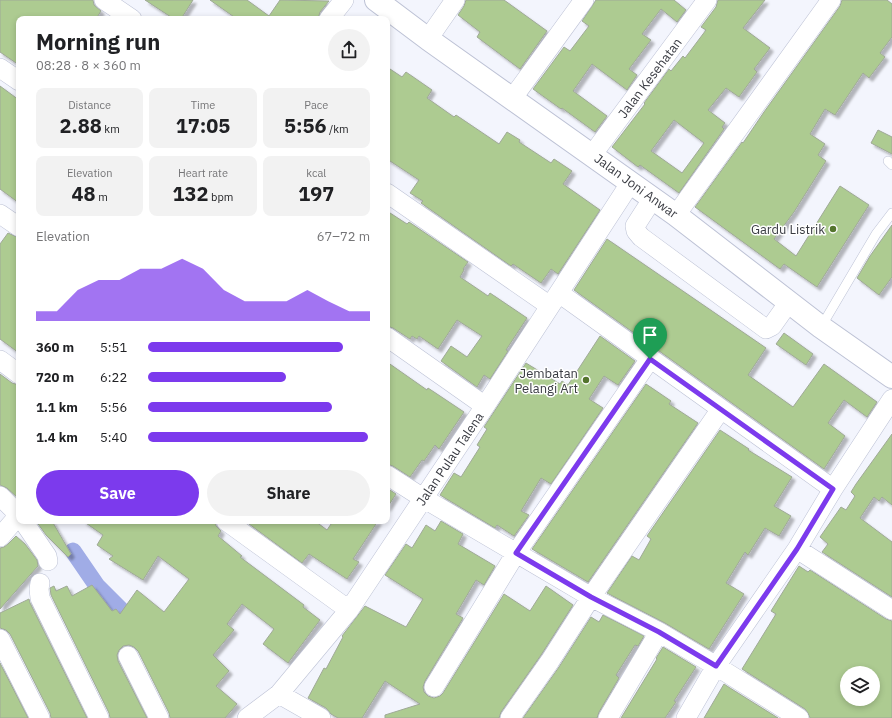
<!DOCTYPE html>
<meta charset="utf-8">
<style>
body{margin:0;font-family:"IBM Plex Sans",sans-serif;background:#f2f2f2;color:#202124;height:100vh;display:flex;flex-direction:column;font-size:15px;white-space:nowrap}
*{box-sizing:border-box;margin:0}
p{font-size:13px;color:#757577}
.icon{flex:none;width:22px;height:22px;fill:none;stroke:currentColor;stroke-width:2;stroke-linecap:round;stroke-linejoin:round}
.map{position:relative;flex:1;overflow:hidden}
.drawer{position:absolute;left:16px;top:16px;width:374px;height:508px;display:flex;flex-direction:column;background:#fff;border-radius:8px;box-shadow:0 2px 6px #0003}
.drawer>*{flex:none}
.controls{position:absolute;left:840px;top:666px;display:grid;gap:8px}
.controls a{display:grid;place-items:center;width:40px;height:40px;border-radius:50%;background:#fff;box-shadow:0 2px 6px #0003;font-size:20px}
.pin{position:absolute;display:grid;place-items:center;width:34px;height:34px;color:#fff;margin:-41px -17px;border-radius:50% 50% 50% 0;rotate:-45deg;box-shadow:0 0 4px #0007}
.pin .icon{rotate:45deg}
.round{display:grid;place-items:center;flex:none;width:42px;height:42px;border-radius:21px;background:#f2f2f2}
.headline{display:flex;align-items:center;justify-content:space-between;height:68px;padding:0 20px}
h1{font-size:22px;font-weight:800;line-height:30px}
.figures{display:grid;grid-template-columns:repeat(3,1fr);gap:6px;height:68px;padding:4px 20px}
.figures div{display:grid;align-content:center;border-radius:8px;background:#f2f2f2;text-align:center}
.figures b{font-size:20px;font-weight:800}
.figures small{font-size:11px;font-weight:400}
.figures p{font-size:11px}
.chart{height:112px;padding:8px 20px}
.chart p{display:flex;justify-content:space-between}
.chart svg{width:100%;height:72px;margin-top:4px;fill:#7c3aed;opacity:.7}
.button{display:flex;gap:8px;margin-top:auto;padding:8px 20px}
.button a{flex:1;height:46px;border-radius:24px;background:#7c3aed;color:#fff;font-size:16px;font-weight:800;line-height:46px;text-align:center}
.button a+a{background:#f2f2f2;color:#202124}
ul{padding:0 20px;list-style:none;font-size:13px}
li{display:grid;grid-template-columns:64px 48px 1fr;align-items:center;height:30px}
li i{height:10px;border-radius:5px;background:#7c3aed}
.map>svg:first-child{display:block}
</style>
<div class="map">
<svg width="892" height="718" viewBox="0 0 892 718">
<defs>
<filter id="shadow"><feDropShadow dx="3.5" dy="3.5" stdDeviation="1" flood-color="#0004"/></filter>
</defs>
<rect width="100%" height="100%" fill="#f3f5fd"/>
<g fill="none" stroke-linecap="round" stroke-linejoin="round">
<!-- canal -->
<path stroke="#a0ace6" stroke-width="17" d="M73 551 97 586 139 628"/>
</g>
<!-- building -->
<path fill="#adcb91" stroke="#9fa997" fill-rule="evenodd" filter="url(#shadow)" d="M0 0H93L94 5 101 11 96 19H19V65L0 52Z
M145 0H193L181 19H174Z
M210 0H247L269 16 280 0 329 1 320 12 318 19H237Z
M466 0H504L547 31 520 69 477 37 480 32 458 15 464 6Z
M596 0H674L686 10 677 22 661 9 642 34 651 40 629 69 637 75 627 90 592 64 573 91 607 116 595 132 562 108 561 109 533 89 564 47 570 51 589 26 582 21Z
M718 0H765L743 28 770 48 754 69 757 72 739 97 726 88 708 110 725 123 722 127 724 129 679 193 640 165 638 167 612 147 645 104 644 103 669 69 671 71 683 56 685 58 706 30 701 27 716 7ZM674 120 704 143 682 173 651 151Z
M842 0H887L892 4V37L880 53 885 57 869 78 863 73 835 115 825 109 810 134 825 144 818 155 826 161 794 212 774 239 796 256 840 186 869 205 817 287 784 264 780 269 695 207 742 142 743 143 764 112 840 6Z
M387 67 402 77 406 72 432 90 427 98 454 117 456 115 499 144 507 132 520 140 519 142 551 163 554 159 572 171 563 184 600 210 558 274 551 269 541 283 513 264 511 266 421 203 423 201 410 193 419 180 387 159Z
M0 86 19 100V203L0 189Z
M878 130 892 137V154L871 143Z
M387 211 407 224 409 222 468 262 463 269 464 270 460 277 488 296 490 293 527 318 506 350 508 351 490 379 484 375 477 387 441 361 451 346 467 357 482 336 457 320 438 349 419 336 417 339 412 336 410 339 393 328 387 326Z
M892 225V277L879 295 857 278 870 256Z
M8 233 19 238V353L0 339V244Z
M607 239 766 348 748 375 793 407 824 364 877 402 867 417 844 400 828 423 845 436 824 469 574 290Z
M784 333 813 354 806 365 776 344Z
M600 336 635 361 618 385 604 376 589 399 603 408 551 484 541 478 521 511 529 515 514 536 497 525 495 528 440 495 454 473 461 477 480 447 477 445 487 429 484 427 526 363 560 384 562 381 568 385Z
M387 362 427 390 428 388 464 412 439 449 435 445 424 461 422 460 410 477 393 466 387 464Z
M0 374 12 383 19 385V499L7 488 0 485Z
M646 384 671 401 669 404 698 423 588 582 532 549Z
M720 430 749 449 748 450 792 477 774 506 791 516 779 536 765 528 748 555 745 552 726 583 744 594 709 649 665 623 607 593 632 556 639 560 651 539 647 536Z
M892 434V505L882 497 879 501 874 497 860 518 892 542V597L822 552 828 544 820 537 841 507 846 510 855 496 851 492 856 484Z
M387 488 396 494 387 508Z
M36 521H52L71 554 68 557 46 535Z
M83 521H215L216 526 221 531 218 536 242 556 240 557 304 605 303 607 320 620 288 663 263 644 274 629 242 604 227 624 234 630 213 655 229 671 216 686 237 704 225 718H170L169 713 138 651 134 647 129 645 123 646 119 650 117 655 118 661 147 718H110L109 713 51 595 50 588 54 586 56 591 67 586 72 596 92 585 112 611 116 609 120 614 137 590 164 612 189 579 158 556 143 580 109 559 113 556 97 545 103 535Z
M245 521H315L327 530 333 521H378L353 559 359 562 347 579 309 554 302 563Z
M441 521 463 534 458 544 495 566 484 585 476 580 456 614 463 618 425 681 423 687 424 692 428 696 434 698 440 696 443 693 504 594 530 611 546 586 573 605 541 655 501 712 499 718H385V715L420 704 385 681 362 718H338L331 714 326 708 308 698 324 668 326 669 343 637 342 636 365 606 406 627 423 599 385 575 406 544 412 548 426 525 435 531Z
M16 536 25 544 37 560 38 566 0 609V548L4 547 8 544Z
M799 566 808 572 810 570 886 619 892 621V718H810L808 713 805 709 742 669 776 614 771 611ZM847 673H873V699H847Z
M29 599 30 603 87 718H51L50 713 10 634 6 630 0 628V613Z
M603 615 644 636 638 646 635 645 616 675 619 678 599 712 597 718H523L559 667 591 617 599 622Z
M663 647 696 667 674 701 676 702 665 718H621L657 659 656 658Z
M0 663 28 718H0Z
M724 684 730 688 778 718H704Z"/>
<g fill="none" stroke-linecap="round" stroke-linejoin="round">
<!-- lane casing -->
<g stroke="#bdc2d5" stroke-width="10">
<path id="lane" d="M888 161 892 165
M821 327 876 234 892 213"/>
</g>
<!-- street casing -->
<g stroke="#bdc2d5" stroke-width="20">
<path id="street" d="M104 0 132 19
M329 19 344 0
M428 39 455 0
M0 68 19 81
M512 99 584 0
M592 155 707 0
M387 193 550 306
M653 198 635 226 636 231 641 237 766 329 772 326 789 302
M0 214 19 227
M676 215 831 0
M559 293 833 489
M387 337 485 406
M0 360 19 374
M387 475 423 498 591 597 659 632 716 666 799 718
M0 496 19 515
M23 521 47 556 48 561
M226 521 349 610
M0 537 19 515
M797 549 892 610
M40 583 39 589 40 598 99 718
M0 639 40 718
M128 656 159 718
M434 687 516 553 650 359
M279 694 321 718
M247 718 279 694 349 610 485 406 631 182
M510 718 550 661 591 597 721 409
M608 718 659 632
M686 718 716 666 797 549 833 489 892 399"/>
</g>
<!-- secondary casing -->
<g stroke="#bdc2d5" stroke-width="24">
<path id="secondary" d="M376 0 428 39 676 215 821 327 892 377"/>
</g>
<!-- lane -->
<use href="#lane" stroke="#fff" stroke-width="9"/>
<!-- street -->
<use href="#street" stroke="#fff" stroke-width="19"/>
<!-- secondary -->
<use href="#secondary" stroke="#fff" stroke-width="22"/>
</g>
<g fill="none" stroke-linecap="round" stroke-linejoin="round">
<!-- route casing -->
<g stroke="#fff" stroke-width="8">
<path id="route" d="M650 359 833 489 797 549 716 666 659 632 591 597 516 553Z"/>
</g>
<!-- route -->
<use href="#route" stroke="#7c3aed" stroke-width="5"/>
</g>
<!-- markers -->
<g fill="#54752d" stroke="#fff" stroke-width="1.5">
<circle cx="833" cy="229" r="4"/>
<circle cx="586" cy="380" r="4"/>
</g>
<g text-anchor="middle" dominant-baseline="central" stroke-width="3" stroke-linejoin="round" paint-order="stroke">
<!-- street labels -->
<g font-size="13" fill="#393b42" stroke="#fff">
<text transform="translate(650 78) rotate(-53)">Jalan Kesehatan</text>
<text transform="translate(636 186) rotate(36)">Jalan Joni Anwar</text>
<text transform="translate(450 459) rotate(-56)">Jalan Pulau Talena</text>
</g>
<!-- poi labels -->
<g font-size="13" fill="#393b42" stroke="#fff" text-anchor="end">
<text x="825" y="229">Gardu Listrik</text>
<text x="578" y="373">Jembatan<tspan x="578" dy="15">Pelangi Art</tspan></text>
</g>
</g>
</svg>
<div class="controls">
<a><svg class="icon" aria-label="layers" viewBox="0 0 24 24"><path d="M12 4l9 5-9 5-9-5zM3 14l9 5 9-5"/></svg></a>
</div>
<div class="pin" style="left:650px;top:359px;background:#1e9e55"><svg class="icon" aria-label="arrive" viewBox="0 0 24 24"><path d="M6 21V4h12l-3 4 3 4H6"/></svg></div>
<section class="drawer">
<div class="headline"><div><h1>Morning run</h1><p>08:28 · 8 × 360 m</p></div><a class="round"><svg class="icon" aria-label="share" viewBox="0 0 24 24"><path d="M12 15V3M7 8l5-5 5 5M5 13v7h14v-7"/></svg></a></div>
<div class="figures">
<div><p>Distance</p><b>2.88<small> km</small></b></div>
<div><p>Time</p><b>17:05</b></div>
<div><p>Pace</p><b>5:56<small> /km</small></b></div>
</div>
<div class="figures">
<div><p>Elevation</p><b>48<small> m</small></b></div>
<div><p>Heart rate</p><b>132<small> bpm</small></b></div>
<div><p>kcal</p><b>197</b></div>
</div>
<div class="chart"><p><span>Elevation</span>67–72 m</p>
<svg viewBox="0 0 160 44" preserveAspectRatio="none"><path d="M0 44V38L10 38L20 25L30 19L40 19L50 12L60 12L70 6L80 12L90 25L100 32L110 32L120 32L130 25L140 32L150 38L160 38V44z"/></svg>
</div>
<ul>
<li><b>360 m</b>5:51<i style="width:88%"></i></li>
<li><b>720 m</b>6:22<i style="width:62%"></i></li>
<li><b>1.1 km</b>5:56<i style="width:83%"></i></li>
<li><b>1.4 km</b>5:40<i style="width:99%"></i></li>
</ul>
<div class="button"><a>Save</a><a>Share</a></div>
</section>
</div>
